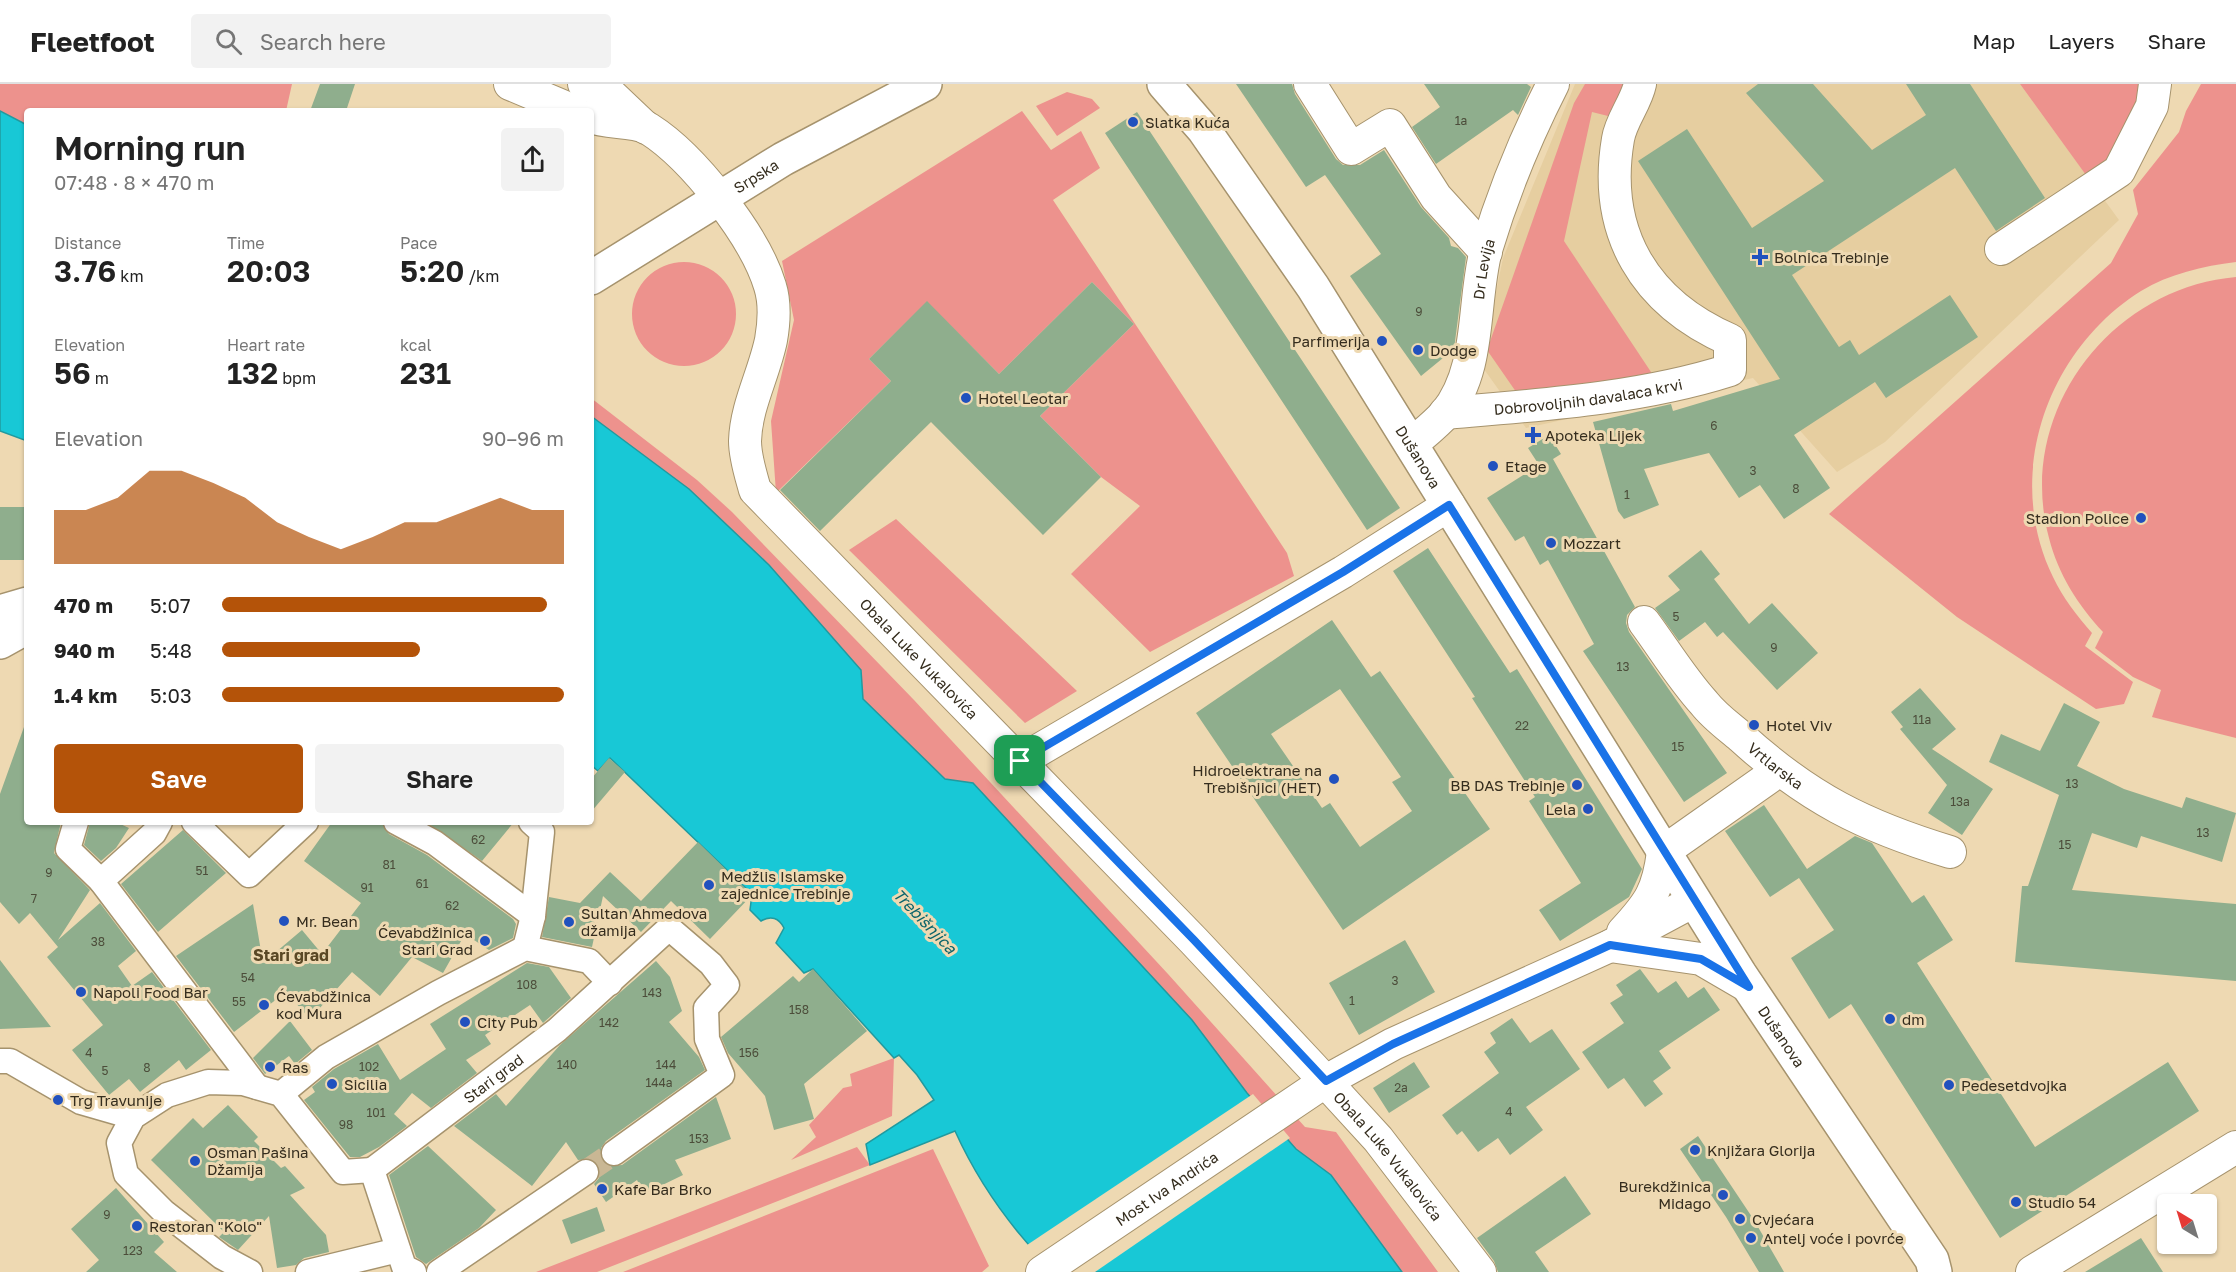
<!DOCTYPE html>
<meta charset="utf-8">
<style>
body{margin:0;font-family:"Golos Text",sans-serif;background:#f2f2f2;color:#222;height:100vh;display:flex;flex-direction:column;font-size:22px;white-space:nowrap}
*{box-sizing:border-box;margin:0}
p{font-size:20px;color:#767676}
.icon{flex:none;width:33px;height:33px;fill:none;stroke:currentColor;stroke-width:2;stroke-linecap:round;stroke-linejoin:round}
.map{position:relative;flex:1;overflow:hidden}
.sheet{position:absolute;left:24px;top:24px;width:570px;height:717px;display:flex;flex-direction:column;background:#fff;border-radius:6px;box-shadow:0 2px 4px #0004}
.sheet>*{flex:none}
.needle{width:39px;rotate:322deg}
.controls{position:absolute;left:2157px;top:1110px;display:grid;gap:12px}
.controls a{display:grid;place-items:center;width:60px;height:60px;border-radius:6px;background:#fff;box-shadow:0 2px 4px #0004;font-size:30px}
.pin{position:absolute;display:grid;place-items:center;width:51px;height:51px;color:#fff;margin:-26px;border-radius:12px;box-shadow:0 3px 9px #0006}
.round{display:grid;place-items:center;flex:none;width:63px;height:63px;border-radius:6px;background:#f2f2f2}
.summary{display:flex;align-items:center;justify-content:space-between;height:102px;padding:0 30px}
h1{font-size:33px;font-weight:600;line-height:45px}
.metrics{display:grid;grid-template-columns:repeat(3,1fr);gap:9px;height:102px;padding:6px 30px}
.metrics div{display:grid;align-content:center}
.metrics b{font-size:30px;font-weight:600}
.metrics small{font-size:16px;font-weight:400}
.metrics p{font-size:16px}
.chart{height:168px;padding:12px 30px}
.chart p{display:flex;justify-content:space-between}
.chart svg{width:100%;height:108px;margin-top:6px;fill:#b45309;opacity:.7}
.primary-button{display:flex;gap:12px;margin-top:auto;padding:12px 30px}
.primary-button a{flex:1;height:69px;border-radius:6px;background:#b45309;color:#fff;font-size:24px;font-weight:600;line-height:69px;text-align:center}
.primary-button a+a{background:#f2f2f2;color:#222}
ul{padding:0 30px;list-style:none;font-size:20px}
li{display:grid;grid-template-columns:96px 72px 1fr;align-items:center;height:45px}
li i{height:15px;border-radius:8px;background:#b45309}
header{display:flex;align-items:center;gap:36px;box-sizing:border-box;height:84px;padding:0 30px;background:#fff;border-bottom:2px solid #e0e0e0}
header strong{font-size:28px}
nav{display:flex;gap:33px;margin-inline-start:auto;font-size:21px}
.search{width:420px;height:54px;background:#f2f2f2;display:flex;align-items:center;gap:15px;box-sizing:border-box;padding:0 21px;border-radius:6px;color:#767676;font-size:22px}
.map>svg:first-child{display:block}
</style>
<header>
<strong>Fleetfoot</strong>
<div class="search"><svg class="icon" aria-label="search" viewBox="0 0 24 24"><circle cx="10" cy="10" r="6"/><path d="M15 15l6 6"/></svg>Search here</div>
<nav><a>Map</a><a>Layers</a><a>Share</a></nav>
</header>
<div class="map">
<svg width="2236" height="1188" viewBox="0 0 2236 1188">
<rect width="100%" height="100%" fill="#eed9b2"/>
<!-- built -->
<path fill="#e6cea0" d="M1575 0H2020L2119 136 1885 358 1837 388 1753 294 1526 344 1481 281 1503 174Z"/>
<!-- green -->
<path fill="#ed928d" d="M0 0H292L286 27H27V41L0 27Z
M1585 0H1629L1616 34 1592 28 1564 157 1653 291 1521 315 1487 266 1574 19Z
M2020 0H2148L2129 51 2091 98Z
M2201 0H2236V178C2203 182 2169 190 2141 207 2047 266 2003 391 2053 493 2063 514 2077 532 2092 549L2085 562 2133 598 2124 620 2096 625 1957 533 1829 430 2111 179 2138 130 2133 106 2179 48 2186 27Z
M1067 8 1092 15 1100 24 1057 52 1036 22Z
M1022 27 1051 66 1081 47 1100 84 1053 116 1287 469 1294 492 1150 568 1071 490 1140 422 1101 393 1040 332 1134 240 1092 198 999 290 927 218 869 275 891 297 776 409 771 337 794 236 782 177Z
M632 230a52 52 0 1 1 104 0a52 52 0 1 1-104 0Z
M2236 193V654L2152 633 2161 606 2133 593 2095 564 2103 548C2078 521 2058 490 2049 454 2015 329 2110 204 2236 193Z
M591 314 697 396 732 428 914 616 1168 890 1305 1043 1336 1048 1438 1188H1402L1331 1091 1296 1065 1247 1009 1192 936 973 699 945 696 863 615 861 586 769 481 689 405 591 332Z
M896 435 1077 607 1025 639 849 466Z
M894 974 892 1032 791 1076 816 1053 809 1041 843 1004 852 1002 850 990Z
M857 1063 870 1081 597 1188H536Z
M933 1065 989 1182 982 1188H623Z"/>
<!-- water -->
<path fill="#18c8d6" stroke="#219a9f" stroke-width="1.5" d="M0 27 27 41V357L0 347Z
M591 332 689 405 769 481 861 586 863 615 945 695 973 699 1192 936 1247 1009 1296 1065 1331 1091 1402 1188H1054C1013 1147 979 1100 955 1047L870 1081 866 1060 934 1016 917 991 899 971 894 974 813 885 804 889 776 859 784 844C779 834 771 831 761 837L750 826 752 810 610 674 598 687 591 681Z"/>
<!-- pier -->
<path fill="#eed9b2" d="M1253 1010 1290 1054 1095 1188H1050L1024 1163Z"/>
<!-- building -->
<path fill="#8fae8d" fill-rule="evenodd" d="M320 0H355L346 27H310Z
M1236 0H1292L1295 10 1336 75 1343 81H1360L1384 66 1421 123 1449 154 1451 162 1458 164 1466 173 1454 265 1421 292 1350 192 1381 170 1325 91 1306 103Z
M1424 0H1527L1531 3 1518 31 1513 26 1436 80 1412 43 1440 23Z
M1758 0H1813L1872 66 1926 31 1906 0H1970L2045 114 1996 147 1955 84 1792 191 1839 263 1850 256 1859 271 1950 211 1978 253 1886 314 1875 298 1794 351 1830 404 1784 435 1760 401 1739 414 1709 369 1644 385 1659 421 1624 435 1618 427 1593 338 1671 320 1673 327 1780 295 1638 77 1687 45 1752 144 1824 97 1746 9Z
M1137 28 1400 424 1367 446 1105 49Z
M1092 198 1134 240 1040 332 1101 393 1043 451 931 338 820 447 780 406 891 297 869 275 927 217 999 290Z
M1549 351 1561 370 1553 375 1635 523 1627 531 1626 539 1629 548 1727 689 1684 718 1583 567 1594 560 1548 476 1540 481 1524 452 1515 457 1487 414 1539 381 1528 364Z
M0 423H27V476H0Z
M1428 464 1510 589 1517 585 1642 785 1629 813 1560 857 1539 826 1581 799 1529 717 1535 713 1472 614 1475 613 1393 487Z
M1701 466 1720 490 1714 495 1749 540 1772 519 1818 569 1777 606 1723 548 1717 553 1705 538 1679 557 1655 524 1680 506 1668 492Z
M1332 536 1371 593 1380 587 1490 745 1343 846 1196 629ZM1340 605 1401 693 1392 698 1412 727 1360 763 1330 719 1322 724 1271 650Z
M1920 604 1956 645 1932 665 1993 705 1962 751 1928 729 1947 701 1900 645 1903 643 1891 628Z
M2064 619 2100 638 2077 682 2124 705 2182 724 2186 713 2236 729 2222 778 2141 752 2137 764 2092 749 2072 806 2236 820V897L2015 878 2022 802H2028L2059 711 1989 678 2001 650 2040 667Z
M24 643 27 644V738H61L54 769 90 806 58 856 100 819 136 867 118 882 132 902 152 888 211 966 186 986 179 976 140 1008 129 995 109 1011 72 966 103 941 47 873 58 863 30 829 19 840 0 818V710Z
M609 674 625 688 591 728V695Z
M1764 721 1807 785 1855 752 1872 759 1912 819 1924 811 1953 856 1917 879 2035 1063 2168 978 2199 1027 2000 1154 1851 920 1829 935 1791 874 1834 846 1799 794 1770 813 1725 747Z
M90 738H116L129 744 116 764 101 777 84 761Z
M332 738H382L389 750 427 771 513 835 516 840 513 854 489 866 465 850 443 889 412 873 380 912 352 888 310 935 286 908 234 948 176 872 253 820 263 879 302 846 322 870 361 819 304 777Z
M426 738H514L482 777Z
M183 746 226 789 158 848 121 800Z
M698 758 752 811 710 855 671 817 641 848 603 812 592 863 542 853 549 813 580 819 610 788 641 817Z
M1405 856 1435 908 1359 951 1329 899Z
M0 876 51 943 0 945Z
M656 877 670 893 682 927 669 938 699 973 705 986 606 1057 601 1064 602 1077 609 1082 622 1081 716 1013 731 1055 675 1076 683 1091 644 1110 637 1096 606 1118 594 1100 599 1094 598 1081 592 1075 578 1076 566 1058 532 1102 454 1042 496 1010 506 1022 560 961Z
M527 879 549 883 571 914 543 939 530 921 485 951 491 960 466 976 477 989 431 1024 412 1009 394 1030 407 1042 379 1063 360 1073H350L304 1016 315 1008 312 1003 334 985 378 960 400 996 446 965 430 940Z
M813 885 867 947 804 1000 814 1035 774 1046 765 1012 728 969 721 953 793 892 799 898Z
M1640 885 1658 909 1676 897 1688 914 1704 903 1720 926 1659 967 1671 984 1653 997 1663 1010 1645 1023 1624 994 1608 1005 1582 968 1624 939 1610 919 1623 911 1616 901Z
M1512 934 1530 959 1552 945 1580 985 1526 1023 1543 1046 1510 1071 1498 1054 1478 1068 1462 1047 1457 1051 1442 1031 1499 989 1484 968 1496 959 1490 949Z
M290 937 312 966 295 980 289 972 265 990 253 974Z
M1414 978 1430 1003 1389 1029 1373 1004Z
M228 1021 258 1053 254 1057 281 1084 285 1082 305 1104 290 1111 326 1151 329 1168 304 1174 296 1181 277 1184 269 1132 238 1166 219 1153 224 1148 151 1076 193 1034 203 1044Z
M1698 1052 1754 1136 1784 1188H1759L1726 1133 1680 1065Z
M428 1062 496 1126 479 1144 426 1180 416 1173 389 1091Z
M1565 1092 1591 1130 1535 1168 1549 1188H1498L1494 1177 1477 1154Z
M116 1104 164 1158 154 1168 177 1188H86L99 1176 71 1145Z
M597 1123 605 1147 571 1160 562 1136Z
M2141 1154 2163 1188H2085Z"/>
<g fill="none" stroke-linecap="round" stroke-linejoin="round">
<!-- pedestrian-tunnel -->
<path stroke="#c9b794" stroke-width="24" stroke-dasharray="24 12" stroke-linecap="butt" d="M586 1088 614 1069"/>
<!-- pedestrian casing -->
<g stroke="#a6936d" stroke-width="27">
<g id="pedestrian">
<path d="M76 738 68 765 101 797"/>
<path d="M160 738 154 749 101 797 257 1003"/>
<path d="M194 738 249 791 306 738"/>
<path d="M396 738 435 759 533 832 525 864"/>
<path d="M531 738 542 748 533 832"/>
<path d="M0 977H10L81 1018 133 1033"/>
<path d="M281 1010 326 973 438 909 525 864 589 877 610 899"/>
<path id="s1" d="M372 1086 557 946 669 844 711 880 727 901 706 924 707 955 722 991 614 1069"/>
<path d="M250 1188 222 1173 164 1128 126 1090 119 1059 133 1033 167 1011 208 998 243 999 281 1010 343 1088 372 1086 404 1183 414 1188"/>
<path d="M308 1188 398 1166"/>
<path d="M439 1188 586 1088"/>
</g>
</g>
<!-- minor casing -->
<g stroke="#a6936d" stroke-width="34">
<g id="minor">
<path d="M510 0 574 27"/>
<path d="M584 0 609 9 646 44"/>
<path d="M1310 0 1351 65 1390 41 1436 113 1486 168"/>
<path id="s2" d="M591 33C608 40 634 36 649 45 693 73 755 152 770 202 775 218 774 239 771 256 764 290 746 322 745 357 745 374 751 391 755 406L1194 857 1313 984 1378 1055 1480 1188"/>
<path d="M2001 165 2119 87 2152 22 2155 0"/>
<path id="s3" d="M1445 329C1540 321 1639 315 1730 286V256C1645 219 1602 149 1618 55 1621 36 1636 19 1640 0"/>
<path id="s4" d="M1411 361C1422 351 1435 341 1445 330 1482 285 1472 219 1486 166 1503 109 1526 53 1553 0"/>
<path id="s5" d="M1644 538C1664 565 1682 595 1704 619 1714 632 1728 642 1741 653 1808 714 1864 742 1950 768"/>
<path d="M1020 677 1343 488 1449 421"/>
<path d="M1623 848C1650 819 1658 807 1663 768L1778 687"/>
<path d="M1610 862 1701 875 1749 903"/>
<path id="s6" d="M1042 1188 1326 997 1393 960 1610 862 1694 817"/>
<path d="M2032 1188 2236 1063"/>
</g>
</g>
<!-- tertiary casing -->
<g stroke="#a6936d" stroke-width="36">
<g id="tertiary">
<path id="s7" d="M1164 0 1204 46 1313 203 1740 890 1932 1176 1935 1188"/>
<path id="s8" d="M591 194 783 75 925 0"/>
<path d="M0 528 27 520"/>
<path d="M0 558 27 543"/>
</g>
</g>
<!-- pedestrian -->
<use href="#pedestrian" stroke="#fff" stroke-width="24"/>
<!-- minor -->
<use href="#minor" stroke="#fff" stroke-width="32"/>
<!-- tertiary -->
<use href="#tertiary" stroke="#fff" stroke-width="33"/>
</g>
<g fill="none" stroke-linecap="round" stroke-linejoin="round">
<!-- route casing -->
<g stroke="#fff" stroke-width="12">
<path id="route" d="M1449 421 1749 903 1701 875 1610 861 1393 960 1326 997 1194 856 1020 677 1343 488Z"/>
</g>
<!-- route -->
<use href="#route" stroke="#1a73e8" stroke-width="8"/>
</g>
<!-- markers -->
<g fill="#2151be" stroke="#eed9b2" stroke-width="2">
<circle cx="1133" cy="38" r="6"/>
<path d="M1757 164h6v6h6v6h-6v6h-6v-6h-6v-6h6z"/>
<circle cx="1382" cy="257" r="6"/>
<circle cx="1418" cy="266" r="6"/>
<circle cx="966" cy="314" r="6"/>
<path d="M1530 342h6v6h6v6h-6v6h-6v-6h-6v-6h6z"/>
<circle cx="1493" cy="382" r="6"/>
<circle cx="2141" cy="434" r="6"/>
<circle cx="1551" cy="459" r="6"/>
<circle cx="1754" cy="641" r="6"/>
<circle cx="1334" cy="695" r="6"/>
<circle cx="1577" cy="701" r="6"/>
<circle cx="1588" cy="725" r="6"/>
<circle cx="709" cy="801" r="6"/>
<circle cx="284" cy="837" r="6"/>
<circle cx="569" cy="838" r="6"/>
<circle cx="485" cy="857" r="6"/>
<circle cx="81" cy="908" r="6"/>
<circle cx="264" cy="921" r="6"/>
<circle cx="1890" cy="935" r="6"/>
<circle cx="465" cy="938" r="6"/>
<circle cx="270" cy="983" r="6"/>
<circle cx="332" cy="1000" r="6"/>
<circle cx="1949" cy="1001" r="6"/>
<circle cx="58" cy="1016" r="6"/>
<circle cx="1695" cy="1066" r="6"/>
<circle cx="195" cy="1077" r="6"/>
<circle cx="602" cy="1105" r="6"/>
<circle cx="1723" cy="1111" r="6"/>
<circle cx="2016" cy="1118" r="6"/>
<circle cx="1740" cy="1135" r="6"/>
<circle cx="137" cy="1142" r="6"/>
<circle cx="1751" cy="1154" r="6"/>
</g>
<g text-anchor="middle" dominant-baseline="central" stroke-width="6" stroke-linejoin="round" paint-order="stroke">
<!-- number labels -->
<g font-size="12" fill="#4c4d3a">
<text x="1461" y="36">1a</text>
<text x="1419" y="227">9</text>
<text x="1714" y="341">6</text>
<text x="1753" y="386">3</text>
<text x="1796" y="404">8</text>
<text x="1627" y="410">1</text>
<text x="1676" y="532">5</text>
<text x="1774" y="563">9</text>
<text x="1623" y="582">13</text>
<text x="1922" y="635">11a</text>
<text x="1522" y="641">22</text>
<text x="1678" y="662">15</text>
<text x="2072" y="699">13</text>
<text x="1960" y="717">13a</text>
<text x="2203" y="748">13</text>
<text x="478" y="755">62</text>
<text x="2065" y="760">15</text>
<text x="389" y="780">81</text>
<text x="202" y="786">51</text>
<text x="49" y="788">9</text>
<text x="422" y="799">61</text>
<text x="367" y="803">91</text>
<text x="34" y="814">7</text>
<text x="452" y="821">62</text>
<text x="98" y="857">38</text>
<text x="248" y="893">54</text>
<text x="1395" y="896">3</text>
<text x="527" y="900">108</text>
<text x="652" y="908">143</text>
<text x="1352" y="916">1</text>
<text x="239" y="917">55</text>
<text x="799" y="925">158</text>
<text x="609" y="938">142</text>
<text x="89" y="968">4</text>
<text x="749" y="968">156</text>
<text x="567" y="980">140</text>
<text x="666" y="980">144</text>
<text x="369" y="982">102</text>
<text x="147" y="983">8</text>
<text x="105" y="986">5</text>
<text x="659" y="998">144a</text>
<text x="1401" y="1003">2а</text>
<text x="1509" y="1027">4</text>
<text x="376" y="1028">101</text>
<text x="346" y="1040">98</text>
<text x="699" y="1054">153</text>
<text x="107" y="1130">9</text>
<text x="133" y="1166">123</text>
</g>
<!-- poi labels -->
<g font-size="15" fill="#352d1e" stroke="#eed9b2" text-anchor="start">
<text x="1145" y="38">Slatka Kuća</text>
<text x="1774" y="173">Bolnica Trebinje</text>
<text x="1370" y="257" text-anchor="end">Parfimerija</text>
<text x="1430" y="266">Dodge</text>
<text x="978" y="314">Hotel Leotar</text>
<text x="1545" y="351">Apoteka Lijek</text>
<text x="1505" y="382">Etage</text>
<text x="2129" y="434" text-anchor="end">Stadion Police</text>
<text x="1563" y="459">Mozzart</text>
<text x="1766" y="641">Hotel Viv</text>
<text x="1322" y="686" text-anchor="end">Hidroelektrane na<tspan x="1322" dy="17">Trebišnjici (HET)</tspan></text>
<text x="1565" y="701" text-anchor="end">BB DAS Trebinje</text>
<text x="1576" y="725" text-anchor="end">Lela</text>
<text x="721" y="792">Medžlis Islamske<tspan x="721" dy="17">zajednice Trebinje</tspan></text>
<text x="581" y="829">Sultan Ahmedova<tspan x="581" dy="17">džamija</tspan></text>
<text x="296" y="837">Mr. Bean</text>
<text x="473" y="848" text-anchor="end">Ćevabdžinica<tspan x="473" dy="17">Stari Grad</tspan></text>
<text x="93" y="908">Napoli Food Bar</text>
<text x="276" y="912">Ćevabdžinica<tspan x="276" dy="17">kod Mura</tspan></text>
<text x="1902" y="935">dm</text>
<text x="477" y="938">City Pub</text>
<text x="282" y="983">Ras</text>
<text x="344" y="1000">Sicilia</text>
<text x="1961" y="1001">Pedesetdvojka</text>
<text x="70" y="1016">Trg Travunije</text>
<text x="1707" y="1066">Knjižara Glorija</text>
<text x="207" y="1068">Osman Pašina<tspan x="207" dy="17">Džamija</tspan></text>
<text x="1711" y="1102" text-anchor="end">Burekdžinica<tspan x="1711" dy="17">Midago</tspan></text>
<text x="614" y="1105">Kafe Bar Brko</text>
<text x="2028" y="1118">Studio 54</text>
<text x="1752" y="1135">Cvjećara</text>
<text x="149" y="1142">Restoran "Kolo"</text>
<text x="1763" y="1154">Antelj voće i povrće</text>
</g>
<!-- street labels -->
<g font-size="15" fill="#352d1e" stroke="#eed9b2">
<text stroke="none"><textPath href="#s8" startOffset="194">Srpska</textPath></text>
<text stroke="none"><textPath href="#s4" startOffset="198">Dr Levija</textPath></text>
<text stroke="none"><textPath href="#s3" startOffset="144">Dobrovoljnih davalaca krvi</textPath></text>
<text stroke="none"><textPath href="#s7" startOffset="452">Dušanova</textPath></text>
<text stroke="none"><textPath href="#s2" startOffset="705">Obala Luke Vukalovića</textPath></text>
<text stroke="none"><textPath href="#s5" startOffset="196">Vrtlarska</textPath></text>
<text stroke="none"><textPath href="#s7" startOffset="1136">Dušanova</textPath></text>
<text stroke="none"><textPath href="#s1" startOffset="152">Stari grad</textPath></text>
<text stroke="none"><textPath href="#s2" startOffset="1389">Obala Luke Vukalovića</textPath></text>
<text stroke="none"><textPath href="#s6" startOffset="150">Most Iva Andrića</textPath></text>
</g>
<!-- water labels -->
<g font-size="16" font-style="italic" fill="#0b646b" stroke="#eed9b2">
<text transform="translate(925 837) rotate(46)">Trebišnjica</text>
</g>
<!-- neighbourhood labels -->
<g font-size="16" font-weight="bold" fill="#5a4825" stroke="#eed9b2">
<text x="291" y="871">Stari grad</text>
</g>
</g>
</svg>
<div class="controls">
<a><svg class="needle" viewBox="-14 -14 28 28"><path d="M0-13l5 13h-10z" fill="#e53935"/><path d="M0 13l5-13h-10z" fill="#767676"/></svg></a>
</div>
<div class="pin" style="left:1020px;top:677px;background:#1e9e55"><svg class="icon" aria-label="arrive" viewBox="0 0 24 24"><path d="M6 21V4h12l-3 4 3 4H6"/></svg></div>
<section class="sheet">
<div class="summary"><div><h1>Morning run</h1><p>07:48 · 8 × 470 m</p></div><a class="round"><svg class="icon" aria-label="share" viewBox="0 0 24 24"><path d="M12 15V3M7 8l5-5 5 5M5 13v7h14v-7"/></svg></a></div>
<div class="metrics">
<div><p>Distance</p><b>3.76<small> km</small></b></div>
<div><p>Time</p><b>20:03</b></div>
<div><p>Pace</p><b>5:20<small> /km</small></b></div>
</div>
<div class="metrics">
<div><p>Elevation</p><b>56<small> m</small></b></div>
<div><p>Heart rate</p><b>132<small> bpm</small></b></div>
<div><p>kcal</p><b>231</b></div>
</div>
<div class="chart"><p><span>Elevation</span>90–96 m</p>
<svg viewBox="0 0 160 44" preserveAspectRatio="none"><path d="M0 44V22L10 22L20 17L30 6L40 6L50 11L60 17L70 27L80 33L90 38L100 33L110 27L120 27L130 22L140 17L150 22L160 22V44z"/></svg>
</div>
<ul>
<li><b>470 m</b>5:07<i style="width:95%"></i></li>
<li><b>940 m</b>5:48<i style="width:58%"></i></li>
<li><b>1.4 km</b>5:03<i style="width:100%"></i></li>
</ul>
<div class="primary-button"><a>Save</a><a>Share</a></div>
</section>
</div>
